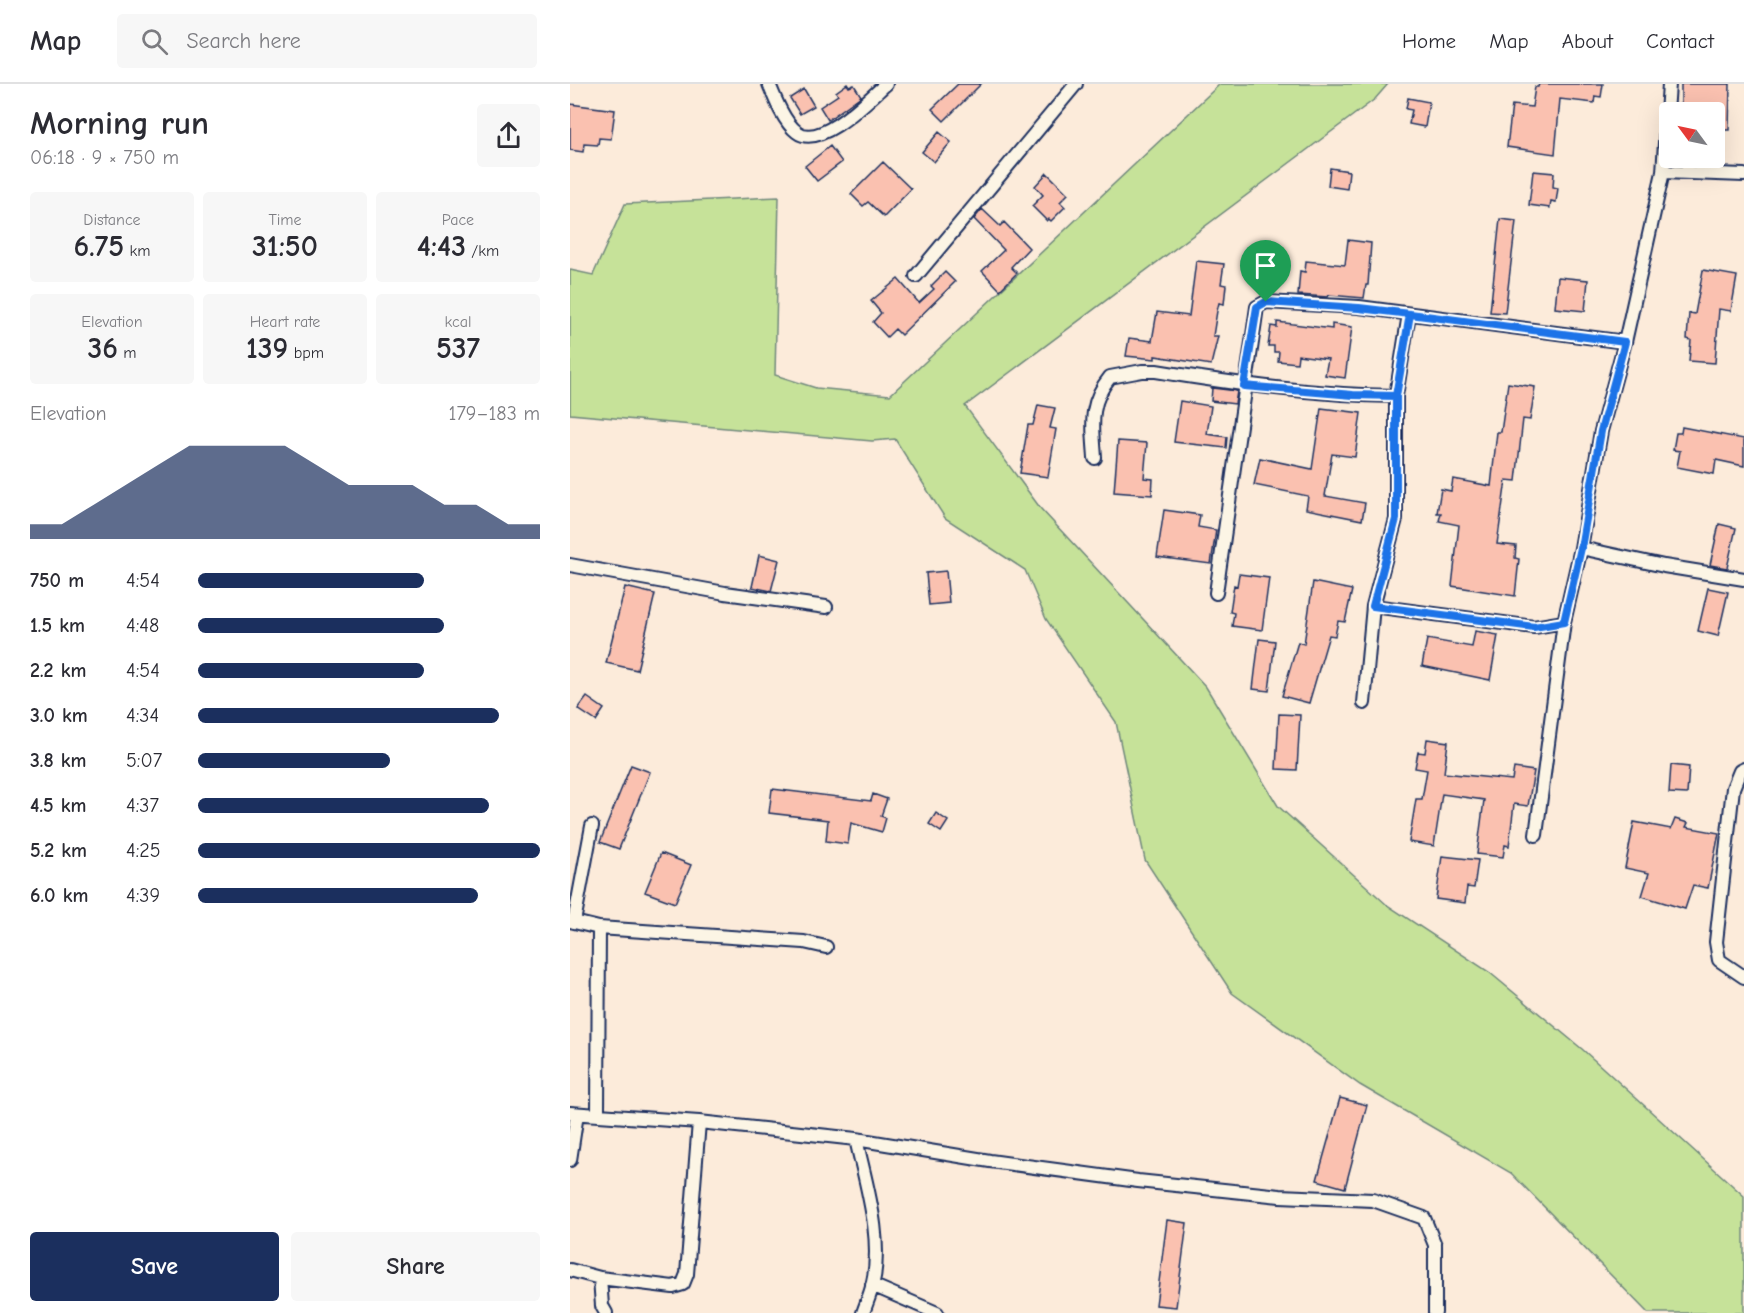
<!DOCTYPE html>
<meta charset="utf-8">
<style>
body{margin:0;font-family:"Comic Neue",sans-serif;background:#f7f7f7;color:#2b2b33;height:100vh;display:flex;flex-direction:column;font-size:22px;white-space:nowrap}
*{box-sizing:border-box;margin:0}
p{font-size:20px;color:#7c7c81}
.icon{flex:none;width:33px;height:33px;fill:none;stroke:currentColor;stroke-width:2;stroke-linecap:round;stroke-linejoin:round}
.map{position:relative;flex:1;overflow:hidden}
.details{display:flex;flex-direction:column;background:#fff;width:570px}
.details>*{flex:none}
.needle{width:39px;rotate:303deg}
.tools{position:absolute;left:1089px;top:18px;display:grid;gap:12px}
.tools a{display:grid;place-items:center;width:66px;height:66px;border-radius:6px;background:#fff;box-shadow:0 6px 24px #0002;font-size:30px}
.pin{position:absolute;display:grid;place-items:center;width:51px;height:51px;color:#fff;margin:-62px -26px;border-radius:50% 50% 50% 0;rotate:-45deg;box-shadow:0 0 6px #0007}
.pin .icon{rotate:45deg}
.round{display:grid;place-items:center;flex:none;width:63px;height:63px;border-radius:6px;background:#f7f7f7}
.summary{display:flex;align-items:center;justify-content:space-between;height:102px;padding:0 30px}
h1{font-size:33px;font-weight:600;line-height:45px}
.figures{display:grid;grid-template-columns:repeat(3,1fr);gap:9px;height:102px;padding:6px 30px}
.figures div{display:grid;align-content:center;border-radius:6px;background:#f7f7f7;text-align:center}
.figures b{font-size:30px;font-weight:600}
.figures small{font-size:16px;font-weight:400}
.figures p{font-size:16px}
.chart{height:168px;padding:12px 30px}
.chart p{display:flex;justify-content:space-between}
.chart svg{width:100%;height:108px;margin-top:6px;fill:#1b2f5e;opacity:.7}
.primary-button{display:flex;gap:12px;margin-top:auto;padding:12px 30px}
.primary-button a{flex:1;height:69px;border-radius:6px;background:#1b2f5e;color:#fff;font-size:24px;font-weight:600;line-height:69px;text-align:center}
.primary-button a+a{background:#f7f7f7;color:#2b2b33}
ul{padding:0 30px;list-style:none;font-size:20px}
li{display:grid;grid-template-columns:96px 72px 1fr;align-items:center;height:45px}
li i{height:15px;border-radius:8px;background:#1b2f5e}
header{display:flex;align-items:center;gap:36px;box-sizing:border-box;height:84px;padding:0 30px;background:#fff;border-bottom:2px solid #e1e1e2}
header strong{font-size:28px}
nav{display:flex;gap:33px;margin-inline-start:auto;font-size:21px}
.search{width:420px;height:54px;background:#f7f7f7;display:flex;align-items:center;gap:15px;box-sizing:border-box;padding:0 21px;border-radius:6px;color:#7c7c81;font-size:22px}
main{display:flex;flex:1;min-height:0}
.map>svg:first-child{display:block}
</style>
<header>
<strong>Map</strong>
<div class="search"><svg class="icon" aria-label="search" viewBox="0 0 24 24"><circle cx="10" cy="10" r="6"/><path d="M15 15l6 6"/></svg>Search here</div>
<nav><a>Home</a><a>Map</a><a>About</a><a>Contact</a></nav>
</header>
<main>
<section class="details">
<div class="summary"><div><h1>Morning run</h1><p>06:18 · 9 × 750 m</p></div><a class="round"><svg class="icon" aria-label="share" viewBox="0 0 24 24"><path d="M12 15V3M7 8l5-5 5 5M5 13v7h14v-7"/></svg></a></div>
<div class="figures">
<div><p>Distance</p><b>6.75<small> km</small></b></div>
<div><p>Time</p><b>31:50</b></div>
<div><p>Pace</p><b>4:43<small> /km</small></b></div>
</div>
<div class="figures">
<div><p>Elevation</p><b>36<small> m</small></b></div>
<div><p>Heart rate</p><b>139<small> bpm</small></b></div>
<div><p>kcal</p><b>537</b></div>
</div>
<div class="chart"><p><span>Elevation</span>179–183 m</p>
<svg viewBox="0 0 160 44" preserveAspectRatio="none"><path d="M0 44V38L10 38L20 30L30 22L40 14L50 6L60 6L70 6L80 6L90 14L100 22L110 22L120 22L130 30L140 30L150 38L160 38V44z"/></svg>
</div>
<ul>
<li><b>750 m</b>4:54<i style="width:66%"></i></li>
<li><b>1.5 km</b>4:48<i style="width:72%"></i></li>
<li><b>2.2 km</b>4:54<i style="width:66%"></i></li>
<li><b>3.0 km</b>4:34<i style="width:88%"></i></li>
<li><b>3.8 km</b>5:07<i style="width:56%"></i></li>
<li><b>4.5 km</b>4:37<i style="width:85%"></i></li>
<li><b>5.2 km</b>4:25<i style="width:100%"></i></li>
<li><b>6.0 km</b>4:39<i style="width:82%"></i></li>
</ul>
<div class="primary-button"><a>Save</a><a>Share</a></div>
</section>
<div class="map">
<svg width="1174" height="1229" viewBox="0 0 1174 1229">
<rect width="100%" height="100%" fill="#fcebda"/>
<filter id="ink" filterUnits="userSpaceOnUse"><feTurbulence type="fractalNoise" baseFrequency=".0167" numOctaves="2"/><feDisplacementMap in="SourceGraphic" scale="12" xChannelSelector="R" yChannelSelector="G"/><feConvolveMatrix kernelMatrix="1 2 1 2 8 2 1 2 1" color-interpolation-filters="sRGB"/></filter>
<g filter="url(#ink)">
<!-- green -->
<path fill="#c6e299" stroke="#70887c" stroke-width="1.5" d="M650 0H818L805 15 395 322 471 425 636 603 708 722 817 821 919 888 1012 965 1174 1112V1229H1078L941 1089 790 1001 662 909 575 776 546 638 476 535 455 486 375 434 325 355 302 357 0 330V186L23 191 55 120 209 113 205 291 246 304 320 311Z"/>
<!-- building -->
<path fill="#fac1b0" stroke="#1b2f5e" stroke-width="1.5" d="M277 0 279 3 284 1 291 12 258 36 250 23 268 11 266 8Z
M388 0H411L374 37 362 25Z
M969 0H1033L1031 13 1025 12 1024 19 990 15 985 70 937 63 942 21 962 23 965 3H968Z
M1111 0H1160L1159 46H1144V28H1111Z
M234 5 244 22 230 30 220 14Z
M838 14 859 18 855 43 839 40 842 26 836 25Z
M0 20 45 26 41 55 29 54 28 61 14 60 13 68 0 66Z
M369 48 381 58 364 78 352 68Z
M260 62 272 78 247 97 235 82Z
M313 78 341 105 314 133 298 118 293 122 281 110Z
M760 84 779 87 777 105 758 102Z
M963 87 984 89 983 103 988 104 986 118 981 117 980 124 959 121Z
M477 89 498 110 490 118 495 123 481 137 479 135 477 137 462 122 473 111 465 102Z
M412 125 430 142 434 138 459 164 441 183 447 189 430 206 412 187 434 166 404 135Z
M930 135 946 137 935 229 920 228Z
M778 156 801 159 798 201H796L794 214 759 211 758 213 728 211 730 187 735 188 736 177 775 181Z
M626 177 654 180 651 200 656 201 654 220 649 219 647 227 643 252H648L641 281 585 272V275L556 272 559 254 582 257 587 228 619 232Z
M1133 186 1167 192 1161 227 1149 225 1145 279 1119 277 1121 256 1117 255 1119 229 1125 230Z
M375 188 385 198 331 251 325 245 317 253 303 238 311 229 301 217 328 195 349 219 364 205 361 202Z
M988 193 1018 196 1015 227 985 224Z
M707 238 762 245V240L782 243 775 294 755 291 758 275 728 271 727 279 708 277 709 268H704V262H698L701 242 707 243Z
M938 299 965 303 960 336 953 335 946 397 936 396 927 460 946 462 945 474 949 475 945 512 882 502 889 441 869 437 871 429H867L871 405 881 407 883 395 921 402 927 348H931Z
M642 304 667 307 665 320 641 317Z
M610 317 641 322 637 350 657 353 656 364 604 358Z
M468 321 485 324 480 344 486 345 478 393 450 389 458 341H463Z
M751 324 791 329 785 373 762 370 755 412 795 419 792 436 736 425 738 412 684 401 690 374 742 385Z
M1112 343 1174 355V382L1146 376 1144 390 1107 383 1110 367 1103 366 1106 349H1111Z
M548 357 577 359 574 394 583 395 582 411 544 408Z
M594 426 630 431 628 443 646 446 641 480 587 473Z
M1149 440 1166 444 1157 484 1140 481Z
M189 471 209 476 201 507 182 503Z
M376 487 379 519 359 521 356 489Z
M669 490 699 494 692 546 662 542 664 529 660 528 664 501 667 502Z
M743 498 782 506 775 538 768 537 765 552 759 551 739 619 712 612 728 558 734 560Z
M55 503 85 510 67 586 36 579Z
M1138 504 1158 508 1148 552 1128 547Z
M905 547 928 551 920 596 852 582 857 555 902 563Z
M689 555 705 557 699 607 683 605Z
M17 613 34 625 26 637 8 625Z
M709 630 730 631 727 686 706 685Z
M857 655 878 658 874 689 942 696 944 684 964 687 958 722 944 720 939 762 935 761 933 773 907 770 914 716 872 710 864 762 839 758 846 715H852L857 686 845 684 848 668 855 669Z
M61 681 80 688 49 765 30 758Z
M1101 681 1119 683 1117 710 1099 709Z
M202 705 301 717 303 710 317 715 311 732 316 734 312 748 281 739 278 760 256 757 258 736 199 729Z
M366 729 378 737 371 748 359 740Z
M1105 735 1118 739 1116 743 1149 749 1138 804 1123 801 1115 825 1072 812 1079 789 1055 784 1064 738 1101 745Z
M91 769 121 781 105 819 75 808Z
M872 772 908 776 904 804 897 803 895 819 866 815Z
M770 1014 797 1021 775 1104 747 1096Z
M597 1136 617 1139 606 1223 586 1221Z"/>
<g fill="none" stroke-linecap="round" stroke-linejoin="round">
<!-- minor casing -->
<g stroke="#1b2f5e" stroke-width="16">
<path id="minor" d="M199 0C205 15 214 38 227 48 250 66 299 15 316 0
M1093 88 1174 91
M346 192 506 0
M525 374C523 342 518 320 540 293L572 287H586C666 300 745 311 826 312
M1011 464 1094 482 1174 495
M0 481 155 509 256 523
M646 509 687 223 696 218 789 223 1055 258
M803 522 964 543 994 538
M794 619 803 522 826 435V312L839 230
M1174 685 1170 687 1163 704 1146 858 1149 876 1174 893
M966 751 994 538 1011 464 1031 347 1055 258 1093 88 1099 0
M0 837 29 844 234 858 256 863
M4 838 22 742
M0 1029 129 1038 286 1055 420 1077 568 1097 710 1112 803 1116 854 1134 865 1161V1229
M28 1030 29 844
M286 1055C296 1101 314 1155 302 1203 300 1211 296 1220 293 1229
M0 1076 7 1030
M0 1186 30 1194 32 1222 36 1229
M30 1194 103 1203 113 1200 117 1190 129 1038
M302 1201 367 1229"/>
</g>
<!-- minor -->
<use href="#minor" stroke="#fcf5e5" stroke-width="12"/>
</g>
</g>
<g fill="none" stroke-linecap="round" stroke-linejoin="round" filter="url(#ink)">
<!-- route casing -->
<g stroke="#fff" stroke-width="12">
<path id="route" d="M696 218 687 223 674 302 783 311 826 312 840 230 1055 258 1031 347 1011 464 994 538 964 543 803 522 826 435V312L840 230 789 224 696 218"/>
</g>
<!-- route -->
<use href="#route" stroke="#1a73e8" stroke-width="8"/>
</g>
</svg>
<div class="tools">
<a><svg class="needle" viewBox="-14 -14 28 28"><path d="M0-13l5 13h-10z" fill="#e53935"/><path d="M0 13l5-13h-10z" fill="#7c7c81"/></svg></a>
</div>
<div class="pin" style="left:696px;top:218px;background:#1e9e55"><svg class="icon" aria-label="arrive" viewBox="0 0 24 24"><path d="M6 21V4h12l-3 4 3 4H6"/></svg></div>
</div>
</main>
